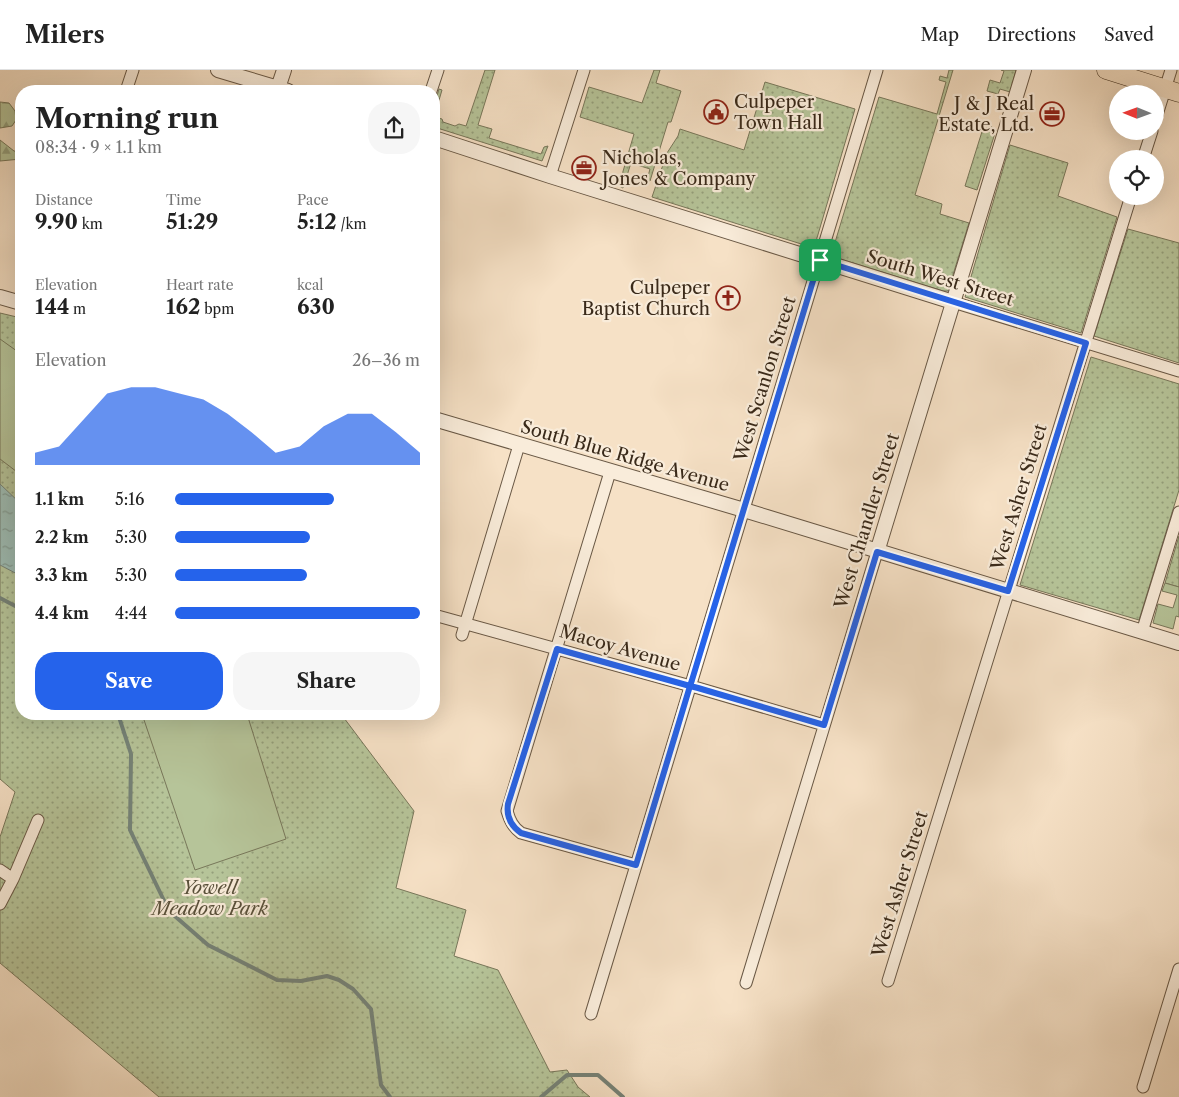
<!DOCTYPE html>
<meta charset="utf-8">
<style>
body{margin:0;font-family:"Libre Caslon Text",serif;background:#f6f6f6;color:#222;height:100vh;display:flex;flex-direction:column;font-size:19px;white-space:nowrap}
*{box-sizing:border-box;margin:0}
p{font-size:16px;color:#767676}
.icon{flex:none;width:28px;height:28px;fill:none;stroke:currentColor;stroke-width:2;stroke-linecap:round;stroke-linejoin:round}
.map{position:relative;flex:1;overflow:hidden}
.details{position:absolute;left:15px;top:15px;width:425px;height:635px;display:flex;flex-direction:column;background:#fff;border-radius:20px;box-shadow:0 5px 20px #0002}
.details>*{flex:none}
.needle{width:32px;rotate:271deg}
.controls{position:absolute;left:1109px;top:15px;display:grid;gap:10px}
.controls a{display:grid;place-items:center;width:55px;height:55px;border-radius:50%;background:#fff;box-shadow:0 5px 20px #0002;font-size:25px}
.pin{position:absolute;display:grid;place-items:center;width:42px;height:42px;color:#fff;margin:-21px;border-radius:10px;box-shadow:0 2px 8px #0006}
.round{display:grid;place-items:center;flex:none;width:52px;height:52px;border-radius:20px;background:#f6f6f6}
.overview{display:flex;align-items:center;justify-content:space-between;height:85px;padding:0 20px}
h1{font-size:28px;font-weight:700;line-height:38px}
.figures{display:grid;grid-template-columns:repeat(3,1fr);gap:8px;height:85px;padding:5px 20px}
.figures div{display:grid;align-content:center}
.figures b{font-size:21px;font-weight:700}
.figures small{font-size:14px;font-weight:400}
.figures p{font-size:14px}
.chart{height:140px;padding:10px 20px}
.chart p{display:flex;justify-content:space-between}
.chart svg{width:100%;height:90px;margin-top:5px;fill:#2563eb;opacity:.7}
.primary-button{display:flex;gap:10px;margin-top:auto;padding:10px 20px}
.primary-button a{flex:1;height:58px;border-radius:20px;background:#2563eb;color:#fff;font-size:20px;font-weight:700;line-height:58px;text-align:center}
.primary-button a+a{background:#f6f6f6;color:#222}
ul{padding:0 20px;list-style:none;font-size:16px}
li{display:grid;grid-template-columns:80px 60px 1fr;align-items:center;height:38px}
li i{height:12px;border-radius:6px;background:#2563eb}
header{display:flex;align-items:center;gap:30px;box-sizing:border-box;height:70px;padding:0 25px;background:#fff;border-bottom:1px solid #e0e0e0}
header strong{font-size:24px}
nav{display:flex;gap:28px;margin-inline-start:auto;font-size:18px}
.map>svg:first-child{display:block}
</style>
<header>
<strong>Milers</strong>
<nav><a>Map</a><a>Directions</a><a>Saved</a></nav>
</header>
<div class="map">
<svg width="1179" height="1027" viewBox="0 0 1179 1027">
<defs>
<pattern id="grass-dots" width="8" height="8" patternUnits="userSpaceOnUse" patternTransform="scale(1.25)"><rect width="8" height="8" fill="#b6c499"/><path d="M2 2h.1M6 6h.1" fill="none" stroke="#959f7c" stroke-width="1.8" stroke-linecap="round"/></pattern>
<pattern id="forest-firs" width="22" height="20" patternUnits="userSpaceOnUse" patternTransform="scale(1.25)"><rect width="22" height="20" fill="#b6c499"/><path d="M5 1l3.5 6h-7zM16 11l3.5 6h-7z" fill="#959f7c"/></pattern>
<pattern id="water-ripples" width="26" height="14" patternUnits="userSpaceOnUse" patternTransform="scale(1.25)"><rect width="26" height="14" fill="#9dbdb5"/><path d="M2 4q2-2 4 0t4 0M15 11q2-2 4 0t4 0" fill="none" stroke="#819a92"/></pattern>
</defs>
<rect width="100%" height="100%" fill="#f6e1c6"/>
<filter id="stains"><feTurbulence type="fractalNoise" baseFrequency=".004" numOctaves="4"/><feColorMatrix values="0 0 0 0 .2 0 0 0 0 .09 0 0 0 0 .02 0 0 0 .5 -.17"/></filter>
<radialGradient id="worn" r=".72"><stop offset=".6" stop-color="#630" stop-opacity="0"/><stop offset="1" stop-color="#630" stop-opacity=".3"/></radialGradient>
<!-- grass -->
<path fill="url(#grass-dots)" stroke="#78775a" d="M485 0H495L478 55 492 59 489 68 541 84 544 77 548 76 542 91 434 57V36L439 19 442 20 434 47 442 49 443 52 455 56 459 54 466 56Z
M654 0H660L656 13 681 21 671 52H668L650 111 647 110 650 99 631 93 623 118 619 116V115L634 64 580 47 589 17 642 33Z
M949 0H953L915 125 942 134 940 144 969 153 948 221H943L837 188 833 185V179L879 27 937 44 946 12 939 10 940 6 947 8Z
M1001 0H1016L1010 22 1000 19 998 24 987 21 990 10 1000 13 1004 1Z
M765 12 855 39 814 178 652 127 667 83 678 66 680 59 744 80Z
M985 52 996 60 977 120 965 116Z
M1010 75 1068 93 1058 126 1117 147 1081 263 965 227Z
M1128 159 1179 173V293L1094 266Z
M0 243 21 248V644H341L414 741 396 818 466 840 454 886 498 900 550 1002 567 1000 578 1017 590 1027H159L0 893V767L15 722 0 709Z
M1091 287 1179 314V420L1139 550 1020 515Z
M1179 466V517L1165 513Z"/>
<!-- forest -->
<path fill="url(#forest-firs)" stroke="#78775a" d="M0 32 9 33 15 41 16 50 12 56 0 58Z
M0 70 14 81 21 82V89L0 91Z"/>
<!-- garden -->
<path fill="#b6c499" stroke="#78775a" d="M0 269 21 284V405L0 389Z
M1165 513 1179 517V547L1176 546 1173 559 1153 553 1158 534 1173 538 1177 525 1162 521Z
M142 644H247L286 769 195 800Z"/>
<!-- water -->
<path fill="url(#water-ripples)" stroke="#758277" d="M0 414 21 434V506L0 495Z"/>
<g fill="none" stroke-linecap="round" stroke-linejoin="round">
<!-- stream -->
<path stroke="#758277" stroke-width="4" d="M0 528 21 539
M118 644 131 684 130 760 169 841 208 875 277 910 301 911 327 906 339 910 353 919 371 939 381 1015 390 1027
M541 1027 567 1005H598L623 1027"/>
<!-- minor casing -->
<g stroke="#695845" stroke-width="13">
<path id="minor" d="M126 21 133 0
M431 21 438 0
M1155 51 1171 0
M1143 89 1152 61
M550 106 584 0
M953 232 1179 301
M610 402 507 741C510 751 513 757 521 763L636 795
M434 545 698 618 824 655
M1142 562 1179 442
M462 565 519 375
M0 800 13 809
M0 834 13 809 38 750
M888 911 1131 126
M746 913 877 482
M591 944 877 0
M1143 1017 1179 899"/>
</g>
<!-- tertiary casing -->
<g stroke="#695845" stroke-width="16">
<path id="tertiary" d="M218 0 288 21
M278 18 284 0
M434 68 550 106 953 232
M0 227 21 233
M434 349 744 440 1179 573
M877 482 1024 0"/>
</g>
<!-- primary casing -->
<g stroke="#3a2a1a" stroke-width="19">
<path id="primary" d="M1106 0 1179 23"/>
</g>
<!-- minor -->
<use href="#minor" stroke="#f9ecda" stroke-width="11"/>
<!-- tertiary -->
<use href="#tertiary" stroke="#f9ecda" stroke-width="14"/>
<!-- primary -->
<use href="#primary" stroke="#f6e1c6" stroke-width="18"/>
</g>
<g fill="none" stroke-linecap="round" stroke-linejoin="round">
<!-- route casing -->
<g stroke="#fff" stroke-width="10">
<path id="route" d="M820 190 816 201 692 610 690 616 636 795 521 763C511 756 506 747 508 734L557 579 690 616 698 618 824 655 877 482 1008 521 1086 273 820 190"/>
</g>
<!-- route -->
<use href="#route" stroke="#2563eb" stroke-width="6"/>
</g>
<!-- icons -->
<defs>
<g id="civic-ring" transform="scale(1.25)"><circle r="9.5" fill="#f9ecda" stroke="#8f2418" stroke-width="1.5"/><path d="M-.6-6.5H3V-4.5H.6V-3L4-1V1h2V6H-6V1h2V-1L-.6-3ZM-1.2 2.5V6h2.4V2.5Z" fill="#8f2418"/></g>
<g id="office-ring" transform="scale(1.25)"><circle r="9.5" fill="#f9ecda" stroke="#8f2418" stroke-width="1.5"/><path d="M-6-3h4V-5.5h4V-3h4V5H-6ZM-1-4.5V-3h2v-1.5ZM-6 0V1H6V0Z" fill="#8f2418"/></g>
<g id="church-ring" transform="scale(1.25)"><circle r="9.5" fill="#f9ecda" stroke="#8f2418" stroke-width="1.5"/><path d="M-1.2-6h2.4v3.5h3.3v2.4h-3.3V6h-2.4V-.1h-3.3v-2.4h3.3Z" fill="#8f2418"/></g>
</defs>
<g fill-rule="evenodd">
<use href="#civic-ring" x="716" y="42"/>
<use href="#office-ring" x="1052" y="44"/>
<use href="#office-ring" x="584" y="98"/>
<use href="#church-ring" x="728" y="228"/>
</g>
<g text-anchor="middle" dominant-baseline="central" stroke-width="4.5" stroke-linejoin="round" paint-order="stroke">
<!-- poi labels -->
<g font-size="18" fill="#3a2a1a" stroke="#f9ecda" text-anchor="start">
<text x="734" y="32">Culpeper<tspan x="734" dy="21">Town Hall</tspan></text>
<text x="1034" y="34" text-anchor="end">J &amp; J Real<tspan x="1034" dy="21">Estate, Ltd.</tspan></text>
<text x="602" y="88">Nicholas,<tspan x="602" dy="21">Jones &amp; Company</tspan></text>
<text x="710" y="218" text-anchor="end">Culpeper<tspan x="710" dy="21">Baptist Church</tspan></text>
</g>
<!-- street labels -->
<g font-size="18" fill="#3a2a1a" stroke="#f9ecda">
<text transform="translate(940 208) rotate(17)">South West Street</text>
<text transform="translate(765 309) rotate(-73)">West Scanlon Street</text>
<text transform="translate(625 386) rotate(16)">South Blue Ridge Avenue</text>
<text transform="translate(1019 427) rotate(-73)">West Asher Street</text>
<text transform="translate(867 451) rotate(-73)">West Chandler Street</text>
<text transform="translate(620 578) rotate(16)">Macoy Avenue</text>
<text transform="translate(900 814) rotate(-73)">West Asher Street</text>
</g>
<!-- park labels -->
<g font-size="18" font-style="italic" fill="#59503a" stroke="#f9ecda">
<text x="210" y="818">Yowell<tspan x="210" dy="21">Meadow Park</tspan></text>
</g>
</g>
<rect width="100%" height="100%" filter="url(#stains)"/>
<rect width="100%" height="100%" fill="url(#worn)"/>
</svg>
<div class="controls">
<a><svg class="needle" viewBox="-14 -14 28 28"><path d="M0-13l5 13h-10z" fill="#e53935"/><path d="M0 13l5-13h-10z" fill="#767676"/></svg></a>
<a><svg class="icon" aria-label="locate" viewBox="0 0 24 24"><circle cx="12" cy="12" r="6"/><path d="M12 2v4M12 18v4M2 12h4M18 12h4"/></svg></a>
</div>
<div class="pin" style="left:820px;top:190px;background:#1e9e55"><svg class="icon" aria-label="arrive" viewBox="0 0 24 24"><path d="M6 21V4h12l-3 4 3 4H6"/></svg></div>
<section class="details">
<div class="overview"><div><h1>Morning run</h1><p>08:34 · 9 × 1.1 km</p></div><a class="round"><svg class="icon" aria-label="share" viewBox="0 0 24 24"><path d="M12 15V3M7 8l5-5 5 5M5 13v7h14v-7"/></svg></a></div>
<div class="figures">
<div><p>Distance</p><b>9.90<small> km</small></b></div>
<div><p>Time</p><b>51:29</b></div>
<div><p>Pace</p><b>5:12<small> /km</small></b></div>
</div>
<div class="figures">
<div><p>Elevation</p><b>144<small> m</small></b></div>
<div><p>Heart rate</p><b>162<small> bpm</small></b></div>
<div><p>kcal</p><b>630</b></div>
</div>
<div class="chart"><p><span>Elevation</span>26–36 m</p>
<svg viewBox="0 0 160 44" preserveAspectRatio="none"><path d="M0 44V38L10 35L20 22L30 9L40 6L50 6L60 9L70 12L80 19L90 28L100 38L110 35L120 25L130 19L140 19L150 28L160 38V44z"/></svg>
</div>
<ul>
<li><b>1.1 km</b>5:16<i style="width:65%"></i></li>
<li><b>2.2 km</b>5:30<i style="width:55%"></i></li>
<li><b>3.3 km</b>5:30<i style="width:54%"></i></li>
<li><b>4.4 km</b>4:44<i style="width:100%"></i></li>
</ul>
<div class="primary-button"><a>Save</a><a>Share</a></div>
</section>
</div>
